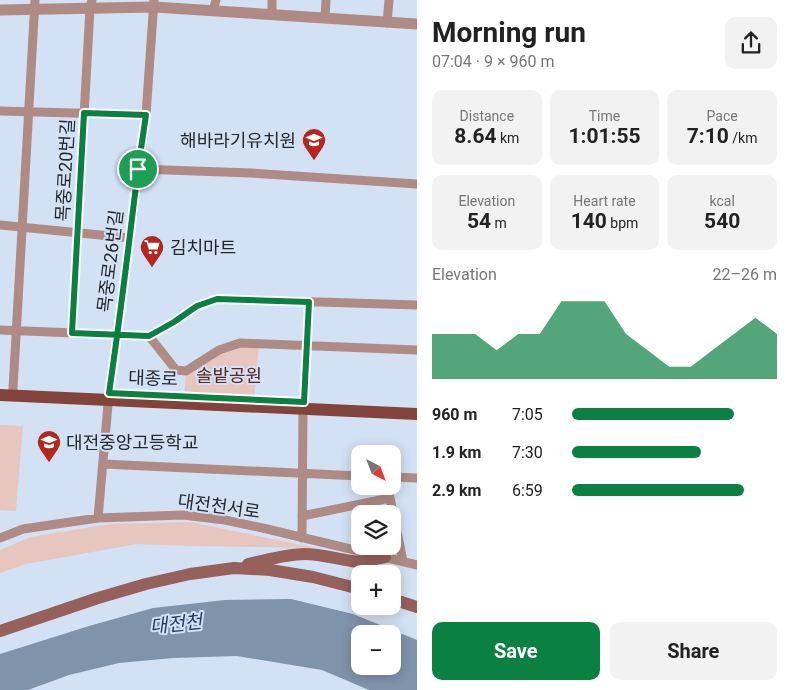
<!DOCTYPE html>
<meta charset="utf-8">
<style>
body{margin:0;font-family:Roboto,"Noto Sans KR",sans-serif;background:#f2f2f2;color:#222;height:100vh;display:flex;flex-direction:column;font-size:19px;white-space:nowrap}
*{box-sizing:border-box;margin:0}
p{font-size:16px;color:#767676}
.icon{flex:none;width:28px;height:28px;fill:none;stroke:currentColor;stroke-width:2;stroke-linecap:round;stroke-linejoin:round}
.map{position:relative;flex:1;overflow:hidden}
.drawer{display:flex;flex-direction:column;background:#fff;width:375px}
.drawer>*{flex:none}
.needle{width:32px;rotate:138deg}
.tools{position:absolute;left:351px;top:445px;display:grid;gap:10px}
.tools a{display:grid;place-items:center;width:50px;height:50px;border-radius:10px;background:#fff;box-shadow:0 2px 12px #0003;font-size:25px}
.pin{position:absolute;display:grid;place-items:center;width:42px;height:42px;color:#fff;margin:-21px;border:2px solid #fff;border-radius:50%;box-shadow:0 1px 5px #0007}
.round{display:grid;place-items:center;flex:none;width:52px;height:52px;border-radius:10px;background:#f2f2f2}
.headline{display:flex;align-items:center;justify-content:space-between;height:85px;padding:0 15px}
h1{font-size:28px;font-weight:700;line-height:38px}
.metrics{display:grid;grid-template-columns:repeat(3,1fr);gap:8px;height:85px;padding:5px 15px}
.metrics div{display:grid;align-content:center;border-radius:10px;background:#f2f2f2;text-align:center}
.metrics b{font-size:21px;font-weight:700}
.metrics small{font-size:14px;font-weight:400}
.metrics p{font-size:14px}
.chart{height:140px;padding:10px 15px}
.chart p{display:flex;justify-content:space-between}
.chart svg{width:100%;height:90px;margin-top:5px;fill:#0b8043;opacity:.7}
.button{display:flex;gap:10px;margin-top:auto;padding:10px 15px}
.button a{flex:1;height:58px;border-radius:10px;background:#0b8043;color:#fff;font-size:20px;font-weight:700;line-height:58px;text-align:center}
.button a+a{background:#f2f2f2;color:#222}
ul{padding:0 15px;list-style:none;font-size:16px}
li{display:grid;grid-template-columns:80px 60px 1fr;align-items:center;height:38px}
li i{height:12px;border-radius:6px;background:#0b8043}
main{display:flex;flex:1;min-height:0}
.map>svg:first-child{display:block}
</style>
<main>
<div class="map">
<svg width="417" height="690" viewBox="0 0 417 690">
<rect width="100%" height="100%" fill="#d2e1f4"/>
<!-- green -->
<path fill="#e8c6c0" d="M259 344 254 403 184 400 186 371 219 350Z
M0 425 23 426 16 511 0 510Z
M190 522 316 548 189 546 137 544 26 564 0 573V550L31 537 109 524Z"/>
<!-- water -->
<path fill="#7f93ab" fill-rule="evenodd" d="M291 599 353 614 417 640V690H369L322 670 237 656 173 658 119 663 69 675 28 690H0V654L89 626 153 608 225 600ZM360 634H392V666H360Z"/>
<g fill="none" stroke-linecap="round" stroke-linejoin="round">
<!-- minor -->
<path stroke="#b08b85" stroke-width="9" d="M272 0V15
M213 11 216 0
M325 18 326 0
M387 23 389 0
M0 111 146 115
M138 169 251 173 417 184
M0 225 130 238
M0 330 149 336 174 322 197 306 217 299 417 305
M72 333 90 8 92 0
M149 336 176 370 186 371 219 350 240 343 417 350
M13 389 35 0
M304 402 309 302
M103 464 360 476
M392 477 417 478
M388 486 390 498 403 561
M302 516 390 498
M98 518 109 393 146 115 154 0
M0 538 23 529 98 518 183 515 225 520 267 529 417 565
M302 538 303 409"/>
<!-- tertiary -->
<path stroke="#b08b85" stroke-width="11" d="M0 10 154 7 417 24"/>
<!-- secondary -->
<path stroke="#96615a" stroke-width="12" d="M248 564C267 560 286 554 305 554 321 554 336 559 351 561 363 563 374 559 385 557
M392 599 417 607
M0 631 98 598 146 584 190 574 234 568 270 570 313 577 360 589"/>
<!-- primary -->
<path stroke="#82433b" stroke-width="12" d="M0 395 417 414"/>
</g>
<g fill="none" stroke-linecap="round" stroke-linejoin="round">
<!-- route casing -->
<g stroke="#fff" stroke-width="10">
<path id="route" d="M138 169C129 244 120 319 109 393L304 402 309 302 217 299 197 306 174 322 149 336 72 333 84 113 146 115 138 169"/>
</g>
<!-- route -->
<use href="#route" stroke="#0b8043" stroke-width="6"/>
</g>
<!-- icons -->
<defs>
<g id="school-pin" transform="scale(1.25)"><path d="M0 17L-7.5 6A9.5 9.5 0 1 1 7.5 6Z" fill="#b5261e" stroke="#d2e1f4"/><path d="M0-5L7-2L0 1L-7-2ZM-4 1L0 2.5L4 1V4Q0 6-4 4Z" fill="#fff"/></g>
<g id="supermarket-pin" transform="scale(1.25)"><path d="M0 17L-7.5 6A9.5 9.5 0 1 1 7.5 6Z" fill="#b5261e" stroke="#d2e1f4"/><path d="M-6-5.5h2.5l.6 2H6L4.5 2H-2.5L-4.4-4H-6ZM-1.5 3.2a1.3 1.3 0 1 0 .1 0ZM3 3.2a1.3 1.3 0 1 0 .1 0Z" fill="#fff"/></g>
</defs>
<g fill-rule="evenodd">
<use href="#school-pin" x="314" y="140"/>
<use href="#supermarket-pin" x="152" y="247"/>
<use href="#school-pin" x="49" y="442"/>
</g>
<g text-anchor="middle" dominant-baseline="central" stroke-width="4" stroke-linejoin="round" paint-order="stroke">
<!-- poi labels -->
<g font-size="18" fill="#23282f" stroke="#d2e1f4" text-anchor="start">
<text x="296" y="140" text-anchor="end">해바라기유치원</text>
<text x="170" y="247">김치마트</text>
<text x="66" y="442">대전중앙고등학교</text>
</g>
<!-- street labels -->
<g font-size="18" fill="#23282f" stroke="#d2e1f4">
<text transform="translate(65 170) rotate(-87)">목중로20번길</text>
<text transform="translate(110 261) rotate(-83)">목중로26번길</text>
<text transform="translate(153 378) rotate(2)">대종로</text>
<text transform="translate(219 506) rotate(8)">대전천서로</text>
</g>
<!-- park labels -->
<g font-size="18" fill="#562620" stroke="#d2e1f4">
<text x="229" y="375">솔밭공원</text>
</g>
<!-- water labels -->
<g font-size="19" font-style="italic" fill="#213f63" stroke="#d2e1f4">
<text transform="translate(176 624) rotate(-6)">대전천</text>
</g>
</g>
</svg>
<div class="tools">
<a><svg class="needle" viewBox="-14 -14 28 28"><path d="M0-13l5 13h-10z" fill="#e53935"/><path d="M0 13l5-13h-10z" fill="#767676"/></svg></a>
<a><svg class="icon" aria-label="layers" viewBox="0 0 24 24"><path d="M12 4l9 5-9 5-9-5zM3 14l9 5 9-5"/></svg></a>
<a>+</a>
<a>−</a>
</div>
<div class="pin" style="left:138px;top:169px;background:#1e9e55"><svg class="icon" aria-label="arrive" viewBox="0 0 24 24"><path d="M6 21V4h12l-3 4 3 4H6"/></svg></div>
</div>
<section class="drawer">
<div class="headline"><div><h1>Morning run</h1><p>07:04 · 9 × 960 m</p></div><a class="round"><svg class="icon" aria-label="share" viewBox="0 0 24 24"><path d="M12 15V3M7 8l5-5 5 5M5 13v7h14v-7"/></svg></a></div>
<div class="metrics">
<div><p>Distance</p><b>8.64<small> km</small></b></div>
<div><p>Time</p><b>1:01:55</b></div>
<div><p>Pace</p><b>7:10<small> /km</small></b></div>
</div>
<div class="metrics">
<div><p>Elevation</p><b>54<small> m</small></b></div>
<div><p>Heart rate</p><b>140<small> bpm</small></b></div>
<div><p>kcal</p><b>540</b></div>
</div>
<div class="chart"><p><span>Elevation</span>22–26 m</p>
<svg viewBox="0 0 160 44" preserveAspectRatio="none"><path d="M0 44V22L10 22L20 22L30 30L40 22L50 22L60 6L70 6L80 6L90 22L100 30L110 38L120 38L130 30L140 22L150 14L160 22V44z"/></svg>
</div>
<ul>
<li><b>960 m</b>7:05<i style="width:79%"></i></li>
<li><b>1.9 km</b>7:30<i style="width:63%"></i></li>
<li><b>2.9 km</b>6:59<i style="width:84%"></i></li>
</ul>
<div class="button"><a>Save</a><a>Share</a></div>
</section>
</main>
